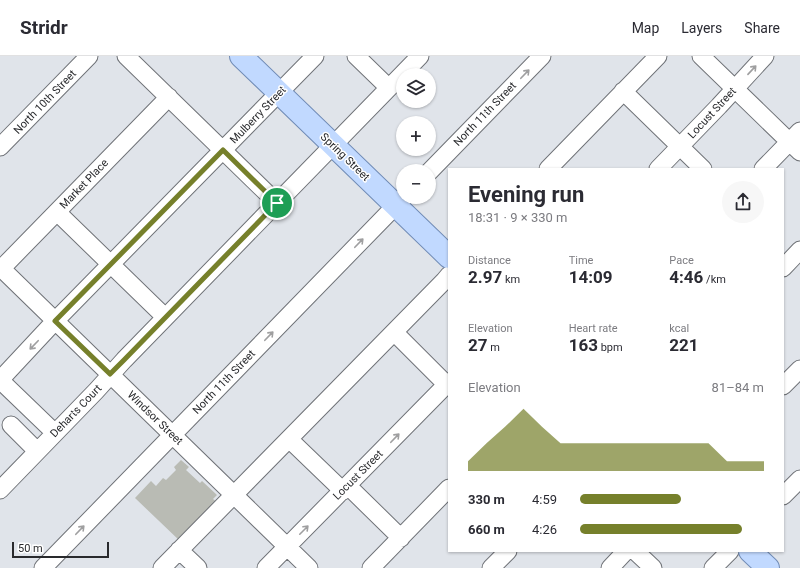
<!DOCTYPE html>
<meta charset="utf-8">
<style>
body{margin:0;font-family:Roboto,sans-serif;background:#f7f7f7;color:#2b2b33;height:100vh;display:flex;flex-direction:column;font-size:15px;white-space:nowrap}
*{box-sizing:border-box;margin:0}
p{font-size:13px;color:#7c7c81}
.icon{flex:none;width:22px;height:22px;fill:none;stroke:currentColor;stroke-width:2;stroke-linecap:round;stroke-linejoin:round}
.map{position:relative;flex:1;overflow:hidden}
.details{position:absolute;left:448px;top:112px;width:336px;height:384px;display:flex;flex-direction:column;background:#fff;border-radius:0px;box-shadow:0 1px 3px #0004}
.details>*{flex:none}
.fabs{position:absolute;left:396px;top:12px;display:grid;gap:8px}
.fabs a{display:grid;place-items:center;width:40px;height:40px;border-radius:50%;background:#fff;box-shadow:0 1px 3px #0004;font-size:20px}
.scale{position:absolute;left:12px;bottom:10px;width:97px;box-sizing:border-box;padding-left:4px;border:2px solid #292a2d;border-top:0;font-size:11px;line-height:14px;white-space:nowrap;color:#292a2d;-webkit-text-stroke:3px #fff;paint-order:stroke}
.pin{position:absolute;display:grid;place-items:center;width:34px;height:34px;color:#fff;margin:-17px;border:2px solid #fff;border-radius:50%;box-shadow:0 1px 4px #0007}
.round{display:grid;place-items:center;flex:none;width:42px;height:42px;border-radius:21px;background:#f7f7f7}
.overview{display:flex;align-items:center;justify-content:space-between;height:68px;padding:0 20px}
h1{font-size:22px;font-weight:700;line-height:30px}
.metrics{display:grid;grid-template-columns:repeat(3,1fr);gap:6px;height:68px;padding:4px 20px}
.metrics div{display:grid;align-content:center}
.metrics b{font-size:17px;font-weight:700}
.metrics small{font-size:11px;font-weight:400}
.metrics p{font-size:11px}
.chart{height:112px;padding:8px 20px}
.chart p{display:flex;justify-content:space-between}
.chart svg{width:100%;height:72px;margin-top:4px;fill:#76802b;opacity:.7}
ul{padding:0 20px;list-style:none;font-size:13px}
li{display:grid;grid-template-columns:64px 48px 1fr;align-items:center;height:30px}
li i{height:10px;border-radius:5px;background:#76802b}
header{display:flex;align-items:center;gap:24px;box-sizing:border-box;height:56px;padding:0 20px;background:#fff;border-bottom:1px solid #e1e1e2}
header strong{font-size:19px}
nav{display:flex;gap:22px;margin-inline-start:auto;font-size:14px}
.map>svg:first-child{display:block}
</style>
<header>
<strong>Stridr</strong>
<nav><a>Map</a><a>Layers</a><a>Share</a></nav>
</header>
<div class="map">
<svg width="800" height="512" viewBox="0 0 800 512">
<rect width="100%" height="100%" fill="#e0e4ea"/>
<!-- building -->
<path fill="#b9bbb4" d="M181 404 189 411 186 414 200 427 202 425 217 439 213 443 218 447 181 486 135 442 151 425 156 430 163 422 166 424 176 414 174 411Z"/>
<g fill="none" stroke-linecap="round" stroke-linejoin="round">
<!-- minor casing -->
<g stroke="#6f7277" stroke-width="19">
<path id="minor" d="M126 0 277 147
M356 0 389 32
M701 0 800 96
M623 35 703 113
M0 91 89 0
M548 113 658 0
M658 113 719 50 765 0
M763 113 800 75
M429 116 542 0
M57 156 165 261
M0 211 309 512
M783 212 800 194
M0 214 169 41
M394 276 447 329
M0 324 55 265 315 0
M0 324 55 377
M783 330 800 313
M11 369 37 395
M289 383 343 435
M348 430 401 482
M0 434 96 335 124 304 420 0
M783 440 800 423
M179 494 198 512
M635 495 653 512
M43 512 404 141
M162 512 444 225 449 219
M266 512 449 326
M371 512 449 432
M491 512 508 495
M610 512 626 495
M713 512 730 495"/>
</g>
<!-- major casing -->
<g stroke="#718cb6" stroke-width="24">
<path id="major" d="M241 0 449 201
M750 495 768 512"/>
</g>
<!-- minor -->
<use href="#minor" stroke="#fff" stroke-width="17"/>
<!-- major -->
<use href="#major" stroke="#c1d9ff" stroke-width="22"/>
</g>
<!-- one-way arrows -->
<defs><path id="oneway-shaft" d="M-6 0H5M1.5-3L5.5 0L1.5 3" fill="none" stroke-width="1.6" stroke-linecap="round" stroke-linejoin="round"/></defs>
<g stroke="#9f9fa0">
<use href="#oneway-shaft" transform="translate(752 14) rotate(-47)"/>
<use href="#oneway-shaft" transform="translate(525 18) rotate(-46)"/>
<use href="#oneway-shaft" transform="translate(359 187) rotate(-46)"/>
<use href="#oneway-shaft" transform="translate(269 280) rotate(-46)"/>
<use href="#oneway-shaft" transform="translate(34 289) rotate(134)"/>
<use href="#oneway-shaft" transform="translate(395 382) rotate(-46)"/>
<use href="#oneway-shaft" transform="translate(80 474) rotate(-46)"/>
<use href="#oneway-shaft" transform="translate(304 474) rotate(-45)"/>
</g>
<g fill="none" stroke-linecap="round" stroke-linejoin="round">
<!-- route casing -->
<g stroke="#fff" stroke-width="8">
<path id="route" d="M223 94 277 147 124 304 110 318 55 265Z"/>
</g>
<!-- route -->
<use href="#route" stroke="#76802b" stroke-width="5"/>
</g>
<g text-anchor="middle" dominant-baseline="central" stroke-width="3" stroke-linejoin="round" paint-order="stroke">
<!-- street labels -->
<g font-size="11" fill="#292a2d" stroke="#fff">
<text transform="translate(45 46) rotate(-46)">North 10th Street</text>
<text transform="translate(712 57) rotate(-47)">Locust Street</text>
<text transform="translate(485 58) rotate(-46)">North 11th Street</text>
<text transform="translate(258 59) rotate(-46)">Mulberry Street</text>
<text transform="translate(345 101) rotate(44)">Spring Street</text>
<text transform="translate(84 128) rotate(-46)">Market Place</text>
<text transform="translate(224 326) rotate(-46)">North 11th Street</text>
<text transform="translate(76 355) rotate(-46)">Deharts Court</text>
<text transform="translate(155 362) rotate(44)">Windsor Street</text>
<text transform="translate(358 419) rotate(-45)">Locust Street</text>
</g>
</g>
</svg>
<div class="fabs">
<a><svg class="icon" aria-label="layers" viewBox="0 0 24 24"><path d="M12 4l9 5-9 5-9-5zM3 14l9 5 9-5"/></svg></a>
<a>+</a>
<a>−</a>
</div>
<div class="scale">50 m</div>
<div class="pin" style="left:277px;top:147px;background:#1e9e55"><svg class="icon" aria-label="arrive" viewBox="0 0 24 24"><path d="M6 21V4h12l-3 4 3 4H6"/></svg></div>
<section class="details">
<div class="overview"><div><h1>Evening run</h1><p>18:31 · 9 × 330 m</p></div><a class="round"><svg class="icon" aria-label="share" viewBox="0 0 24 24"><path d="M12 15V3M7 8l5-5 5 5M5 13v7h14v-7"/></svg></a></div>
<div class="metrics">
<div><p>Distance</p><b>2.97<small> km</small></b></div>
<div><p>Time</p><b>14:09</b></div>
<div><p>Pace</p><b>4:46<small> /km</small></b></div>
</div>
<div class="metrics">
<div><p>Elevation</p><b>27<small> m</small></b></div>
<div><p>Heart rate</p><b>163<small> bpm</small></b></div>
<div><p>kcal</p><b>221</b></div>
</div>
<div class="chart"><p><span>Elevation</span>81–84 m</p>
<svg viewBox="0 0 160 44" preserveAspectRatio="none"><path d="M0 44V38L10 27L20 17L30 6L40 17L50 27L60 27L70 27L80 27L90 27L100 27L110 27L120 27L130 27L140 38L150 38L160 38V44z"/></svg>
</div>
<ul>
<li><b>330 m</b>4:59<i style="width:55%"></i></li>
<li><b>660 m</b>4:26<i style="width:88%"></i></li>
</ul>
</section>
</div>
